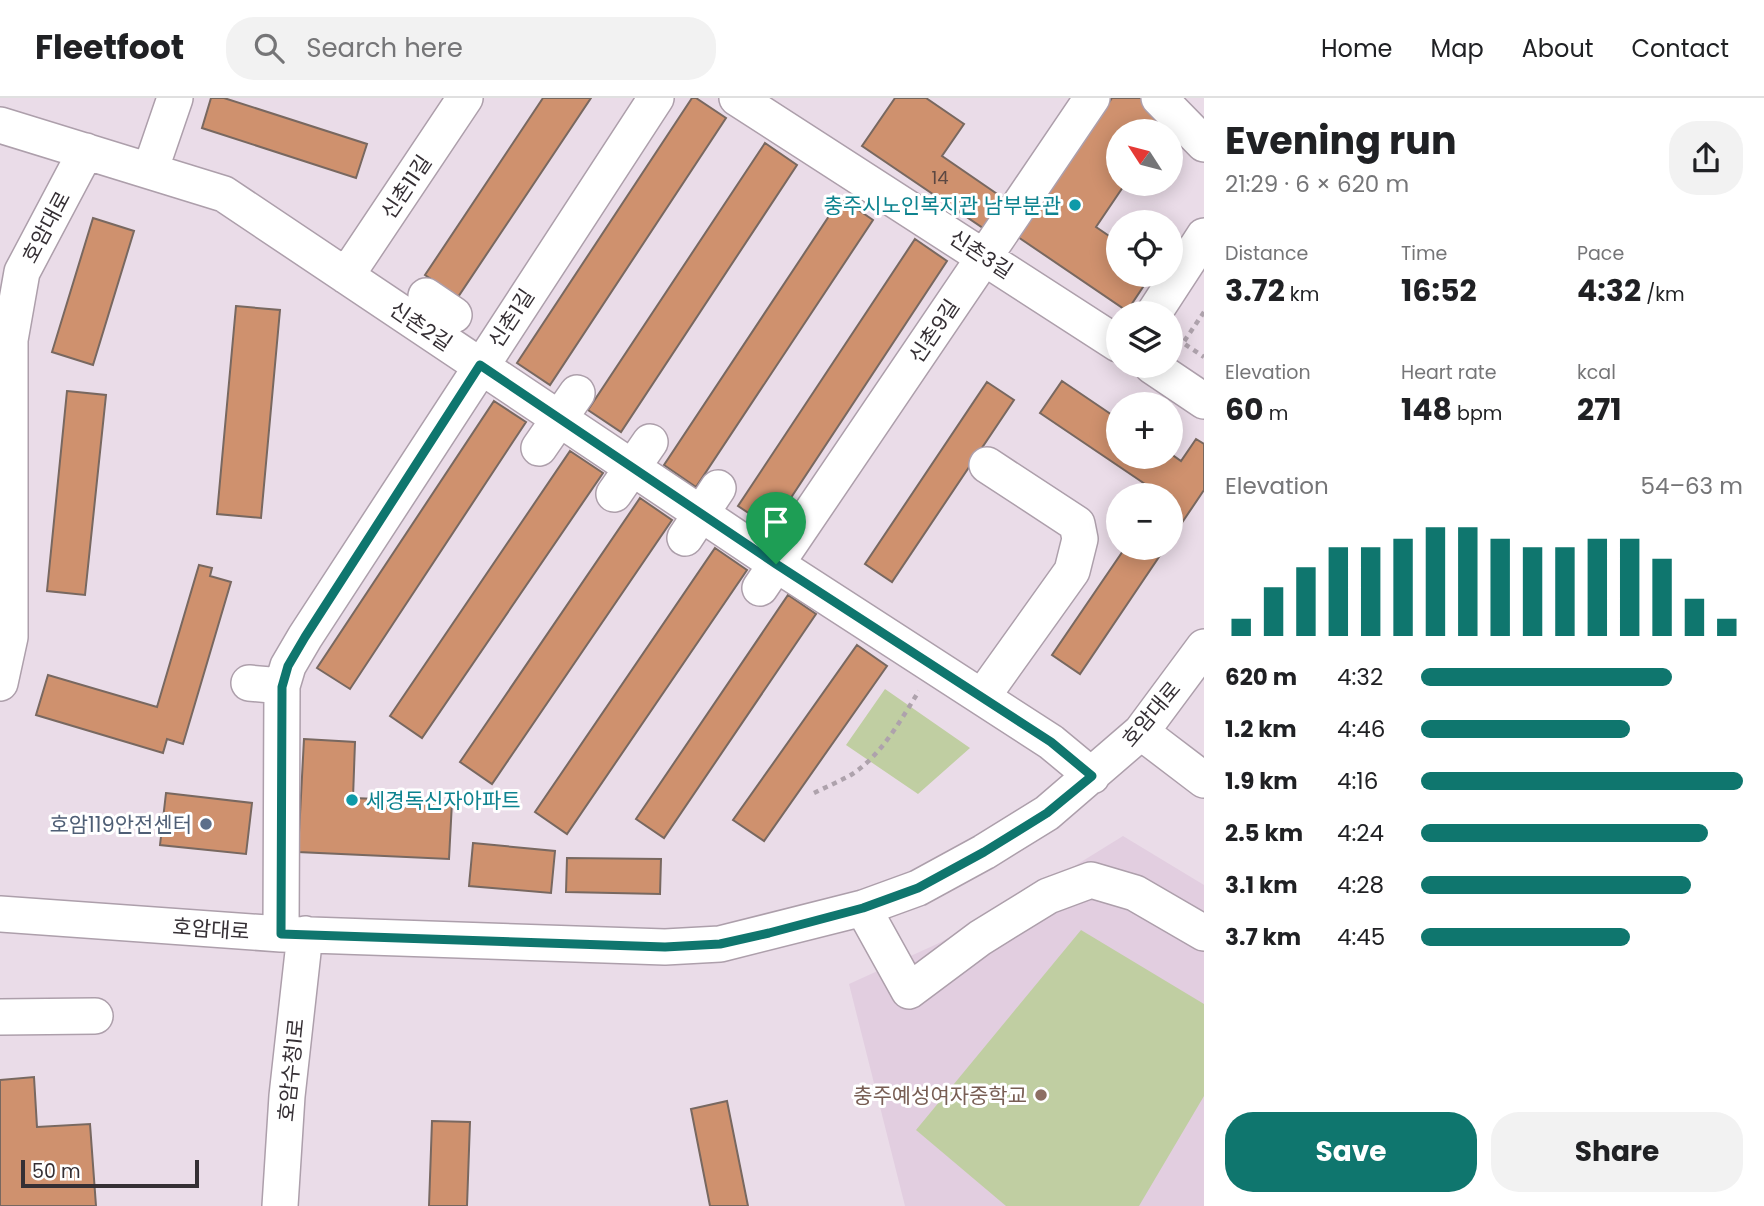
<!DOCTYPE html>
<meta charset="utf-8">
<style>
body{margin:0;font-family:Poppins,"Noto Sans KR",sans-serif;background:#f2f2f2;color:#202124;height:100vh;display:flex;flex-direction:column;font-size:26px;white-space:nowrap}
*{box-sizing:border-box;margin:0}
p{font-size:23px;color:#757577}
.icon{flex:none;width:38px;height:38px;fill:none;stroke:currentColor;stroke-width:2;stroke-linecap:round;stroke-linejoin:round}
.map{position:relative;flex:1;overflow:hidden}
.side{display:flex;flex-direction:column;background:#fff;width:560px}
.side>*{flex:none}
.needle{width:46px;rotate:306deg}
.tools{position:absolute;left:1106px;top:21px;display:grid;gap:14px}
.tools a{display:grid;place-items:center;width:77px;height:77px;border-radius:50%;background:#fff;box-shadow:0 4px 18px #0003;font-size:35px}
.scale{position:absolute;left:21px;bottom:18px;width:178px;box-sizing:border-box;padding-left:7px;border:4px solid #352f34;border-top:0;font-size:19px;line-height:24px;white-space:nowrap;color:#352f34;-webkit-text-stroke:5px #fff;paint-order:stroke}
.pin{position:absolute;display:grid;place-items:center;width:60px;height:60px;color:#fff;margin:-72px -30px;border-radius:50% 50% 50% 0;rotate:-45deg;box-shadow:0 0 7px #0007}
.pin .icon{rotate:45deg}
.round{display:grid;place-items:center;flex:none;width:74px;height:74px;border-radius:28px;background:#f2f2f2}
.summary{display:flex;align-items:center;justify-content:space-between;height:119px;padding:0 21px}
h1{font-size:38px;font-weight:700;line-height:52px}
.figures{display:grid;grid-template-columns:repeat(3,1fr);gap:10px;height:119px;padding:7px 21px}
.figures div{display:grid;align-content:center}
.figures b{font-size:30px;font-weight:700}
.figures small{font-size:19px;font-weight:400}
.figures p{font-size:19px}
.chart{height:196px;padding:14px 21px}
.chart p{display:flex;justify-content:space-between}
.chart svg{width:100%;height:126px;margin-top:7px;stroke:#0f766e;stroke-width:6}
.cta{display:flex;gap:14px;margin-top:auto;padding:14px 21px}
.cta a{flex:1;height:80px;border-radius:28px;background:#0f766e;color:#fff;font-size:28px;font-weight:700;line-height:80px;text-align:center}
.cta a+a{background:#f2f2f2;color:#202124}
ul{padding:0 21px;list-style:none;font-size:23px}
li{display:grid;grid-template-columns:112px 84px 1fr;align-items:center;height:52px}
li i{height:18px;border-radius:9px;background:#0f766e}
header{display:flex;align-items:center;gap:42px;box-sizing:border-box;height:98px;padding:0 35px;background:#fff;border-bottom:2px solid #e0e0e0}
header strong{font-size:33px}
nav{display:flex;gap:38px;margin-inline-start:auto;font-size:24px}
.search{width:490px;height:63px;background:#f2f2f2;display:flex;align-items:center;gap:18px;box-sizing:border-box;padding:0 24px;border-radius:28px;color:#757577;font-size:26px}
main{display:flex;flex:1;min-height:0}
.map>svg:first-child{display:block}
</style>
<header>
<strong>Fleetfoot</strong>
<div class="search"><svg class="icon" aria-label="search" viewBox="0 0 24 24"><circle cx="10" cy="10" r="6"/><path d="M15 15l6 6"/></svg>Search here</div>
<nav><a>Home</a><a>Map</a><a>About</a><a>Contact</a></nav>
</header>
<main>
<div class="map">
<svg width="1204" height="1108" viewBox="0 0 1204 1108">
<rect width="100%" height="100%" fill="#eadce8"/>
<!-- built -->
<path fill="#e2cee0" d="M1123 738 1204 787V1108H905L849 886 937 846 1018 803Z"/>
<!-- green -->
<path fill="#c0cea2" d="M885 591 970 650 918 696 846 647Z
M1081 832 1204 906V998L1139 1108H1006L916 1032Z"/>
<!-- building -->
<path fill="#cf916e" stroke="#786860" stroke-width="2" d="M211 0H224L367 46 356 80 202 30Z
M543 0H591L458 199 425 177Z
M692 0H696L726 20 550 287 517 265Z
M895 0H926L964 26 942 58 1003 100 983 130 862 48Z
M1112 0H1142L1170 19 1161 33H1118V86H1125L1096 129 1118 144V177H1151L1127 213 1018 139Z
M765 45 797 67 621 334 588 312Z
M841 100 873 122 696 389 664 367Z
M93 120 134 133 93 267 52 254Z
M915 141 947 163 771 430 738 408Z
M236 208 280 212 261 420 217 416Z
M1062 283 1118 321V359H1171V356L1181 363 1196 341 1204 346V392L1171 441V397H1138L1145 386 1040 315Z
M987 284 1014 302 892 484 865 466Z
M67 293 106 297 85 497 47 493Z
M494 303 526 324 350 591 317 570Z
M570 353 603 375 422 640 390 618Z
M640 400 672 422 492 686 460 664Z
M715 450 747 472 567 736 535 714Z
M1125 450H1165L1080 576 1052 557Z
M199 467 212 470 210 478 231 484 183 646 167 641 163 655 36 617 48 577 157 609Z
M788 497 816 516 664 740 636 721Z
M857 547 887 568 764 743 733 722Z
M304 641 355 644 353 700 452 704 449 761 298 754Z
M166 695 252 705 246 756 160 747Z
M473 745 555 753 551 795 469 788Z
M567 760 661 761 660 796 566 794Z
M34 979 37 1029 90 1026 96 1108H0V982Z
M727 1003 748 1108H710L691 1011Z
M432 1023 470 1024 467 1108H429Z"/>
<g fill="none" stroke-linecap="round" stroke-linejoin="round">
<!-- minor casing -->
<g stroke="#ad9fab" stroke-width="38">
<path id="minor" d="M737 0 1118 246
M1159 0 1204 46
M0 27 224 96 776 466 1051 644 1092 678
M150 73 175 0
M346 178 465 0
M426 198 454 217
M1154 215 1204 138
M1152 268 1204 303
M539 350 577 295
M614 396 650 344
M685 440 718 390
M760 490 1092 0
M0 585 10 539V242L22 174 86 53
M249 585 282 588
M982 599 1072 473 1080 441 1077 426 987 367
M1141 634 1204 682
M863 810 909 893 980 840 1048 798 1091 782 1135 795 1204 835
M0 816 281 836 665 849 720 846 863 810 918 790 984 754 1047 715 1141 634 1204 549
M281 836 282 588 288 568 305 539 656 0
M0 919 95 918
M280 1108 287 998 305 836"/>
</g>
<!-- path -->
<path stroke="#aea2ac" stroke-width="4.5" stroke-dasharray="5 5" stroke-linecap="butt" d="M1204 214 1183 245 1204 259
M814 695C826 689 838 684 849 678 880 660 900 623 919 593"/>
<!-- minor -->
<use href="#minor" stroke="#fff" stroke-width="35"/>
</g>
<g fill="none" stroke-linecap="round" stroke-linejoin="round">
<!-- route casing -->
<g stroke="#fff" stroke-width="14">
<path id="route" d="M480 267 776 466 1051 644 1092 678 1047 715 984 754 918 790 863 810 769 835 720 846 665 849 281 836 282 589 288 568 305 539Z"/>
</g>
<!-- route -->
<use href="#route" stroke="#0f766e" stroke-width="9"/>
</g>
<!-- markers -->
<g fill="#0f9aa8" stroke="#fff" stroke-width="2.5">
<circle cx="1075" cy="107" r="7"/>
<circle cx="352" cy="702" r="7"/>
</g>
<circle fill="#5c6f8a" stroke="#fff" stroke-width="2.5" cx="206" cy="726" r="7"/>
<circle fill="#8d6e63" stroke="#fff" stroke-width="2.5" cx="1041" cy="997" r="7"/>
<g text-anchor="middle" dominant-baseline="central" stroke-width="6" stroke-linejoin="round" paint-order="stroke">
<!-- number labels -->
<g font-size="18" fill="#5c4842">
<text x="940" y="79">14</text>
</g>
<!-- street labels -->
<g font-size="21" fill="#352f34" stroke="#fff">
<text transform="translate(406 89) rotate(-56)">신촌11길</text>
<text transform="translate(46 129) rotate(-62)">호암대로</text>
<text transform="translate(981 156) rotate(33)">신촌3길</text>
<text transform="translate(511 220) rotate(-57)">신촌1길</text>
<text transform="translate(421 228) rotate(34)">신촌2길</text>
<text transform="translate(934 233) rotate(-56)">신촌9길</text>
<text transform="translate(1151 616) rotate(-50)">호암대로</text>
<text transform="translate(211 831) rotate(4)">호암대로</text>
<text transform="translate(291 972) rotate(-84)">호암수청1로</text>
</g>
<!-- culture labels -->
<g font-size="21" fill="#0d838f" stroke="#fff" text-anchor="end">
<text x="1061" y="107">충주시노인복지관 남부분관</text>
<text x="366" y="702" text-anchor="start">세경독신자아파트</text>
</g>
<!-- service labels -->
<g font-size="21" fill="#4e5e75" stroke="#fff" text-anchor="end">
<text x="192" y="726">호암119안전센터</text>
</g>
<!-- education labels -->
<g font-size="21" fill="#785e54" stroke="#fff" text-anchor="end">
<text x="1027" y="997">충주예성여자중학교</text>
</g>
</g>
</svg>
<div class="tools">
<a><svg class="needle" viewBox="-14 -14 28 28"><path d="M0-13l5 13h-10z" fill="#e53935"/><path d="M0 13l5-13h-10z" fill="#757577"/></svg></a>
<a><svg class="icon" aria-label="locate" viewBox="0 0 24 24"><circle cx="12" cy="12" r="6"/><path d="M12 2v4M12 18v4M2 12h4M18 12h4"/></svg></a>
<a><svg class="icon" aria-label="layers" viewBox="0 0 24 24"><path d="M12 4l9 5-9 5-9-5zM3 14l9 5 9-5"/></svg></a>
<a>+</a>
<a>−</a>
</div>
<div class="scale">50 m</div>
<div class="pin" style="left:776px;top:466px;background:#1e9e55"><svg class="icon" aria-label="arrive" viewBox="0 0 24 24"><path d="M6 21V4h12l-3 4 3 4H6"/></svg></div>
</div>
<section class="side">
<div class="summary"><div><h1>Evening run</h1><p>21:29 · 6 × 620 m</p></div><a class="round"><svg class="icon" aria-label="share" viewBox="0 0 24 24"><path d="M12 15V3M7 8l5-5 5 5M5 13v7h14v-7"/></svg></a></div>
<div class="figures">
<div><p>Distance</p><b>3.72<small> km</small></b></div>
<div><p>Time</p><b>16:52</b></div>
<div><p>Pace</p><b>4:32<small> /km</small></b></div>
</div>
<div class="figures">
<div><p>Elevation</p><b>60<small> m</small></b></div>
<div><p>Heart rate</p><b>148<small> bpm</small></b></div>
<div><p>kcal</p><b>271</b></div>
</div>
<div class="chart"><p><span>Elevation</span>54–63 m</p>
<svg viewBox="0 0 160 44" preserveAspectRatio="none"><path d="M5 44V38M15 44V27M25 44V20M35 44V13M45 44V13M55 44V10M65 44V6M75 44V6M85 44V10M95 44V13M105 44V13M115 44V10M125 44V10M135 44V17M145 44V31M155 44V38"/></svg>
</div>
<ul>
<li><b>620 m</b>4:32<i style="width:78%"></i></li>
<li><b>1.2 km</b>4:46<i style="width:65%"></i></li>
<li><b>1.9 km</b>4:16<i style="width:100%"></i></li>
<li><b>2.5 km</b>4:24<i style="width:89%"></i></li>
<li><b>3.1 km</b>4:28<i style="width:84%"></i></li>
<li><b>3.7 km</b>4:45<i style="width:65%"></i></li>
</ul>
<div class="cta"><a>Save</a><a>Share</a></div>
</section>
</main>
